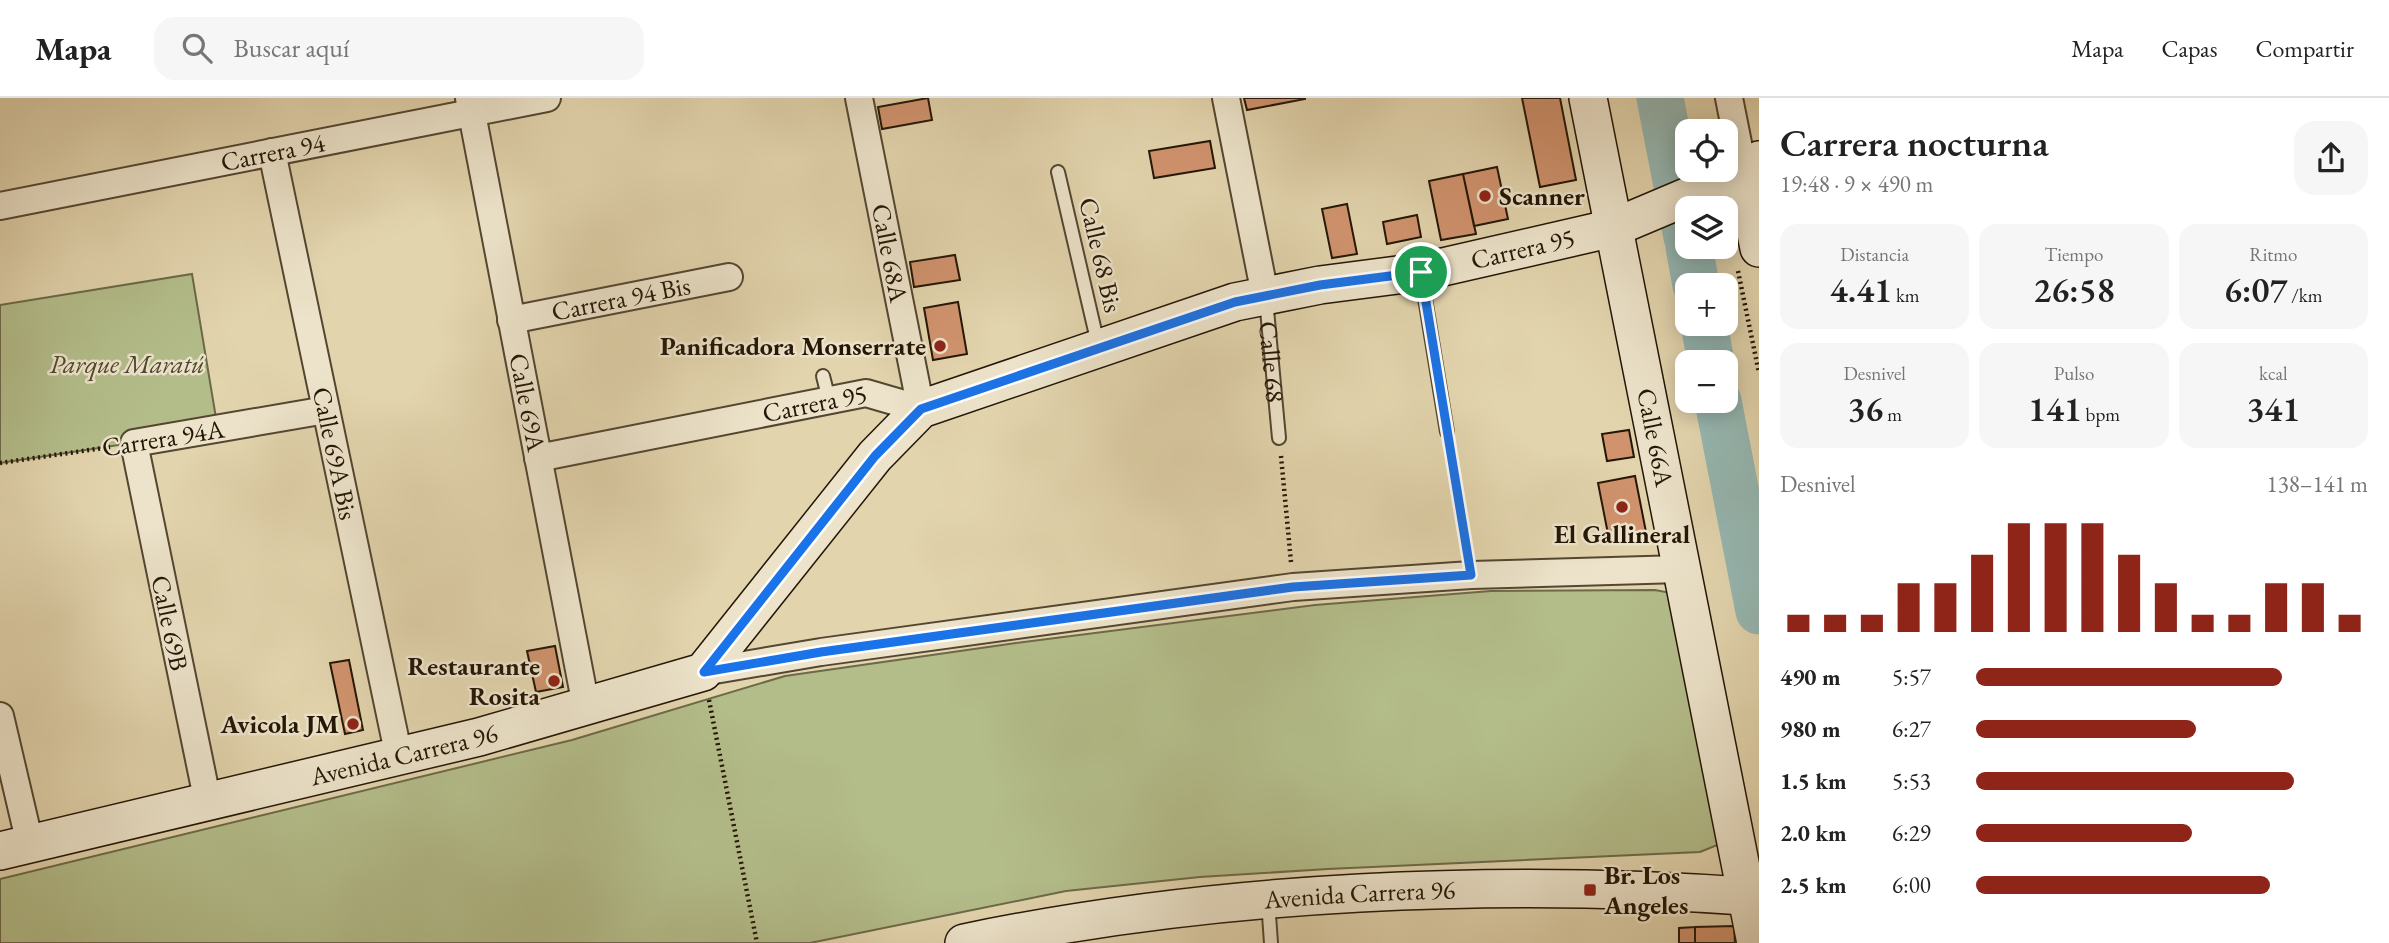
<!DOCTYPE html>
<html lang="es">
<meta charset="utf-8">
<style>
body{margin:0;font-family:"EB Garamond",serif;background:#f6f6f6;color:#222;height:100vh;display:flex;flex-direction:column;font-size:26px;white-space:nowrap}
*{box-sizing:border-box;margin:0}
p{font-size:23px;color:#767676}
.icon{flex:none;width:38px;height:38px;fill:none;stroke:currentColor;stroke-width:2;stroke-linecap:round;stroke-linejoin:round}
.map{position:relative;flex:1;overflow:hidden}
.side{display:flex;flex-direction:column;background:#fff;width:630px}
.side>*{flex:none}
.buttons{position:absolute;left:1675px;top:21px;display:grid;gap:14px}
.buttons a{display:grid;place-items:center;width:63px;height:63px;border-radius:14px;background:#fff;box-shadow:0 4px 18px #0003;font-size:35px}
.pin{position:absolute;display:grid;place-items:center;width:60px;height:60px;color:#fff;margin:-30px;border:4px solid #fff;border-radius:50%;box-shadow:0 2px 7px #0007}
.round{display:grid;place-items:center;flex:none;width:74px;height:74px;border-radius:21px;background:#f6f6f6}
.head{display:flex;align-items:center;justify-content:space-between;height:119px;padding:0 21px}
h1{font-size:38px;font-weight:600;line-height:52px}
.figures{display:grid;grid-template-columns:repeat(3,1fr);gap:10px;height:119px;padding:7px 21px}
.figures div{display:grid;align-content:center;border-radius:18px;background:#f6f6f6;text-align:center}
.figures b{font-size:35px;font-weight:600}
.figures small{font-size:19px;font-weight:400}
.figures p{font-size:19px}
.chart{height:196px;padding:14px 21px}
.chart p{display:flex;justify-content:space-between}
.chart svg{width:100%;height:126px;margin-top:7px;stroke:#8f2418;stroke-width:6}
ul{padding:0 21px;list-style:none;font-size:23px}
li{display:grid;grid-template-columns:112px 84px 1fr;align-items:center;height:52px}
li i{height:18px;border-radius:9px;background:#8f2418}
header{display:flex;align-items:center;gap:42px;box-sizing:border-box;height:98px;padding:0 35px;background:#fff;border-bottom:2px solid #e0e0e0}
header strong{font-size:33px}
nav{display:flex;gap:38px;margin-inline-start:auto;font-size:24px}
.search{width:490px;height:63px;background:#f6f6f6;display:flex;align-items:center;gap:18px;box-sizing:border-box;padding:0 24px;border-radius:21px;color:#767676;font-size:26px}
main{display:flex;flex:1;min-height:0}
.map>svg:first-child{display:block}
</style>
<header>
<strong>Mapa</strong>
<div class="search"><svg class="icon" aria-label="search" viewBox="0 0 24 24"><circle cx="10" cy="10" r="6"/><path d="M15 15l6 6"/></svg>Buscar aquí</div>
<nav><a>Mapa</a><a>Capas</a><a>Compartir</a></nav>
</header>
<main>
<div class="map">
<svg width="1759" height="845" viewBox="0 0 1759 845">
<rect width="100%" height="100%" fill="#e2d4ad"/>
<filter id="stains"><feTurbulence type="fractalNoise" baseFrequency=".00286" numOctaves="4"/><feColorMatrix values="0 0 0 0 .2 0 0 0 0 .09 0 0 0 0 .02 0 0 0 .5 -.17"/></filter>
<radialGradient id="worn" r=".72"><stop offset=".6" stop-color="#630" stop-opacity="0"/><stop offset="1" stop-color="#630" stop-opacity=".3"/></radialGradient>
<!-- green -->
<path fill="#b3bd8a" stroke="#6c6a48" stroke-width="2" d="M192 176 218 332 0 365V207Z
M1655 492 1671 495 1720 746 1700 754 1328 771 1200 779 1066 793 810 845H0V781L572 642 785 578 1016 545 1315 507 1491 493Z"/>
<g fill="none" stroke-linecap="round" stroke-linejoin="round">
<!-- river -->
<path stroke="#96b7b1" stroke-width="47" d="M1660 0 1687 139
M1689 149 1696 187
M1704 226 1711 264
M1718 303 1759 513"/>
</g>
<!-- building -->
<path fill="#d0936e" stroke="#241606" stroke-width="2" d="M928 0 932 22 882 31 878 9Z
M1244 0H1305V1L1247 12Z
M1522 0H1560L1576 82 1540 89Z
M1210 43 1215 70 1154 80 1149 53Z
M1497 69 1508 121 1474 128 1463 76Z
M1463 76 1476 136 1441 142 1429 83Z
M1347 106 1357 156 1332 160 1322 111Z
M1417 117 1421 139 1387 146 1383 124Z
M955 157 960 182 914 189 910 164Z
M958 204 967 256 933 262 924 210Z
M1629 332 1634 359 1607 363 1602 336Z
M1635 378 1646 434 1609 441 1598 385Z
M555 548 563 589 536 594 527 553Z
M349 562 363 632 345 636 330 565Z
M1734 828 1735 845H1695V829Z
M1695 829V845H1679V830Z"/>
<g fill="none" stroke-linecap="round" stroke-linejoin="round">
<!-- lane casing -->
<g stroke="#544630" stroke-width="16">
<g id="lane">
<path d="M1058 74 1098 246"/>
<path d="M1421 176 1447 334"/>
<path id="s1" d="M1266 201 1279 340"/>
<path d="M823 278 829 302"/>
<path d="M1268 803 1271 845"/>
</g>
</g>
<!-- street casing -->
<g stroke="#544630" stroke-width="30">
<g id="street">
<path id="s2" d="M469 0 586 608"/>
<path d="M1226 0 1265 197"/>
<path d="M1729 0 1743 70"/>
<path id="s3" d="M272 54 399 659"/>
<path id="s4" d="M0 108 547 0"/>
<path id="s5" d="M511 222 729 179"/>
<path id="s6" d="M538 360 866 295 921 311 859 0"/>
<path d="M703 574 821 554 1293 489 1471 477 1681 471"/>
<path d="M0 618 30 746"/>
<path d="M208 705 134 345 326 312"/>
</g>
</g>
<!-- secondary casing -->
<g stroke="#241606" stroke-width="40">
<g id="secondary">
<path id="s7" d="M1588 0 1756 845"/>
<path d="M1743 70 1759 150"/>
<path id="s8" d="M0 753 479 639 703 574 875 358 921 311 1235 204 1320 187 1421 174 1613 130 1703 92 1759 62"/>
<path id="s9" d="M964 845C1218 792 1500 780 1759 799"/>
</g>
</g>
<!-- path -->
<path stroke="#241606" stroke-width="4.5" stroke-dasharray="2 3.5" stroke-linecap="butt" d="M1738 173 1759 275
M1450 350 1467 452
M1281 358 1291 464
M0 365 110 349
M709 602 757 845"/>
<!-- lane -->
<use href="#lane" stroke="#ece3ca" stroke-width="12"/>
<!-- street -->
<use href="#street" stroke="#ece3ca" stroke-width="26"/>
<!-- secondary -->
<use href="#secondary" stroke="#ece3ca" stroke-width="37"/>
</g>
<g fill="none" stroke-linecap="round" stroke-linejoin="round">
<!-- route casing -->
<g stroke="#fff" stroke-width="14">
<path id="route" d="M1421 174 1471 477 1293 489 821 554 704 574 875 358 921 311 1235 204 1320 187Z"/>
</g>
<!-- route -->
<use href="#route" stroke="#1a73e8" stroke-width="9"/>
</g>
<!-- markers -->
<g fill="#8f2418" stroke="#ece3ca" stroke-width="2.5">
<circle cx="1485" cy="98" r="7"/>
<circle cx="940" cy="248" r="7"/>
<circle cx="1622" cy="409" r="7"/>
<circle cx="554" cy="583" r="7"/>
<circle cx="353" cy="626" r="7"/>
<rect x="1583" y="785" width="14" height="14" rx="3.5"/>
</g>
<g text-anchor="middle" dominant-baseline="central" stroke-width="5" stroke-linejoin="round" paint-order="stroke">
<!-- street labels -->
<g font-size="26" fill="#241606" stroke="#ece3ca">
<text stroke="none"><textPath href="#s4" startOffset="278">Carrera 94</textPath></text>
<text stroke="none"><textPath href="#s8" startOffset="1692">Carrera 95</textPath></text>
<text transform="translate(890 155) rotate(79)">Calle 68A</text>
<text transform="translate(1101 157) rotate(77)">Calle 68 Bis</text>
<text stroke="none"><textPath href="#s5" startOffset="112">Carrera 94 Bis</textPath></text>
<text stroke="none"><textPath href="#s1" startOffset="63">Calle 68</textPath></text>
<text stroke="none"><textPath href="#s2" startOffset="310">Calle 69A</textPath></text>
<text stroke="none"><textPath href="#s6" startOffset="282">Carrera 95</textPath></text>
<text transform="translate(163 340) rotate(-9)">Carrera 94A</text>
<text stroke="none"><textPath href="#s7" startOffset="346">Calle 66A</textPath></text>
<text stroke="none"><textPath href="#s3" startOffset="308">Calle 69A Bis</textPath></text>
<text transform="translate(170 525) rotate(78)">Calle 69B</text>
<text stroke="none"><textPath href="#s8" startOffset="415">Avenida Carrera 96</textPath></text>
<text stroke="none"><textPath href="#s9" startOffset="399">Avenida Carrera 96</textPath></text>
</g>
<!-- poi labels -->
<g font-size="26" font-weight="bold" fill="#241606" stroke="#ece3ca" text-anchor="end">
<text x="1499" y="98" text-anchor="start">Scanner</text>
<text x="926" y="248">Panificadora Monserrate</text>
<text x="1622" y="436" text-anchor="middle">El Gallineral</text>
<text x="540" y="568">Restaurante<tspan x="540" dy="30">Rosita</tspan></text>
<text x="339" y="626">Avicola JM</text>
<text x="1604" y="777" text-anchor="start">Br. Los<tspan x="1604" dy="30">Angeles</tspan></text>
</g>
<!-- park labels -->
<g font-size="26" font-style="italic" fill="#4f482e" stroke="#ece3ca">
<text x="127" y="266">Parque Maratú</text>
</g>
</g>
<rect width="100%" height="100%" filter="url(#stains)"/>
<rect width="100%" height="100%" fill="url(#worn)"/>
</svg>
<div class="buttons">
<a><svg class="icon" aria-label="locate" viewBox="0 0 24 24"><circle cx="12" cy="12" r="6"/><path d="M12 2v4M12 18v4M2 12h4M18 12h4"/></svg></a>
<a><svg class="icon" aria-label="layers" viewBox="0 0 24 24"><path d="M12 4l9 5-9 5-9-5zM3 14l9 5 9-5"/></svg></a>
<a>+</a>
<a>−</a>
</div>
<div class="pin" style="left:1421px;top:174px;background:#1e9e55"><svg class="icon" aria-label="arrive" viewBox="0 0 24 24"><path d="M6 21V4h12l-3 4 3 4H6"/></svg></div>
</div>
<section class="side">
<div class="head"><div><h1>Carrera nocturna</h1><p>19:48 · 9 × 490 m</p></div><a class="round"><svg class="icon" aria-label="share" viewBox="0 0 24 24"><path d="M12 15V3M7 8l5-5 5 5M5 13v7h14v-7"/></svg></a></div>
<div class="figures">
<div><p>Distancia</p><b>4.41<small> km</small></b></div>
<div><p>Tiempo</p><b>26:58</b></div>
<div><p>Ritmo</p><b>6:07<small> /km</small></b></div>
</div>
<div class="figures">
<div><p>Desnivel</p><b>36<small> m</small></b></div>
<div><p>Pulso</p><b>141<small> bpm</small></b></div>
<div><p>kcal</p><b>341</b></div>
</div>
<div class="chart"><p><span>Desnivel</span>138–141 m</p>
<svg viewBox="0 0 160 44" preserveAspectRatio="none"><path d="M5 44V38M15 44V38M25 44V38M35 44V27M45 44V27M55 44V17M65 44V6M75 44V6M85 44V6M95 44V17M105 44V27M115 44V38M125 44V38M135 44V27M145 44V27M155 44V38"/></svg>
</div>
<ul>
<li><b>490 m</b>5:57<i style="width:78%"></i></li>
<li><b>980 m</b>6:27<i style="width:56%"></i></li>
<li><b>1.5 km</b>5:53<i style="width:81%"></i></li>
<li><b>2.0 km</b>6:29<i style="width:55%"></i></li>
<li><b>2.5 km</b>6:00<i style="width:75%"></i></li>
</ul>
</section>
</main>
